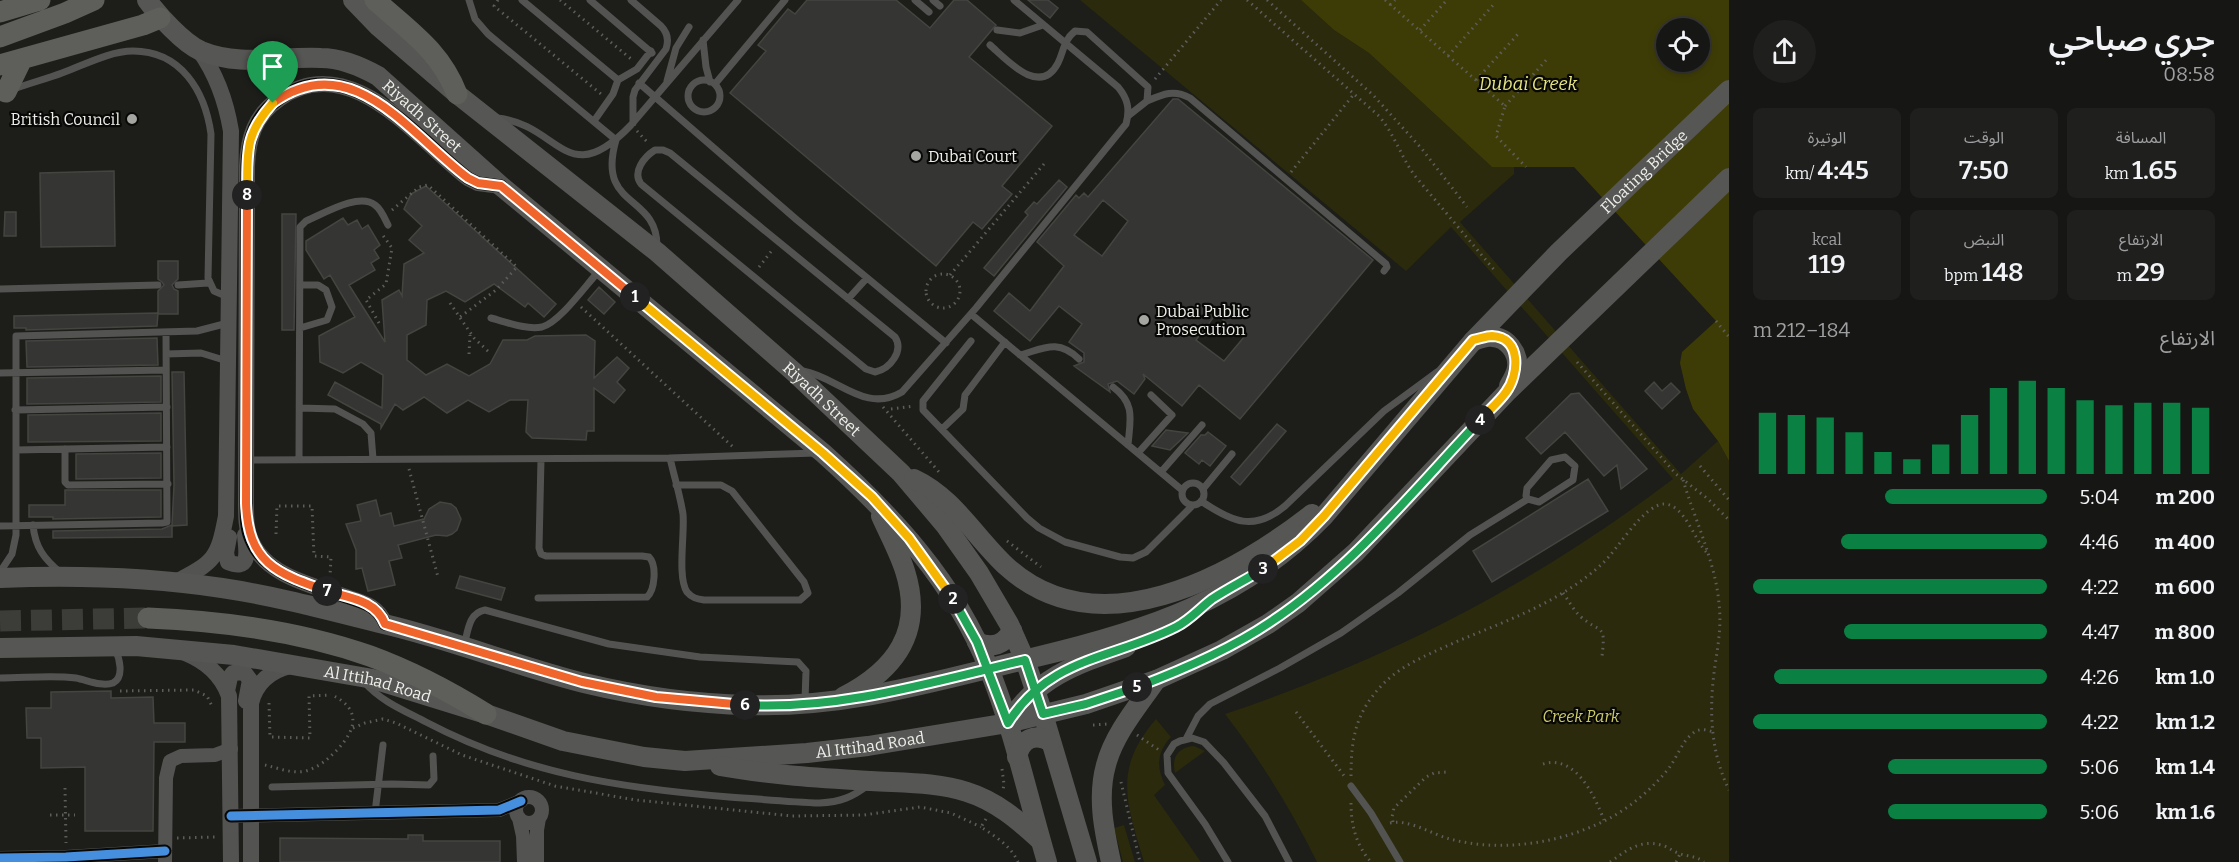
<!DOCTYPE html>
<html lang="ar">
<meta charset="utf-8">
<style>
body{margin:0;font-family:Bitter,"Noto Sans Arabic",serif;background:#1f1f1d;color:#f1f3f6;direction:rtl;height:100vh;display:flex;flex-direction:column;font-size:22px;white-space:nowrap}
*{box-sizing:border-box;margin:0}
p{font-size:20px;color:#9e9fa0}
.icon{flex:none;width:33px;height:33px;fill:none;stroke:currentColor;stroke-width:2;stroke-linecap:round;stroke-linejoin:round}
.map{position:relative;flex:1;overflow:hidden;direction:ltr}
.drawer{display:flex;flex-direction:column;background:#161614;width:510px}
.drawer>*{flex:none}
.fabs{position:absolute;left:1656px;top:18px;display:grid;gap:12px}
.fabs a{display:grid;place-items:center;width:54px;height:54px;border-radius:50%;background:#161614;box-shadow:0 3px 9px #0003,0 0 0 2px #353534;font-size:30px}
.pin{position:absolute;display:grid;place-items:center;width:51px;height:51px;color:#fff;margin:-62px -26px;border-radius:50% 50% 50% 0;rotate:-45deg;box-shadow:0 0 6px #0007}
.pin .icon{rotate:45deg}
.km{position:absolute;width:30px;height:30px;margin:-15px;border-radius:50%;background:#222;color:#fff;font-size:16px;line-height:30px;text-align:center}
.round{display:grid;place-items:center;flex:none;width:63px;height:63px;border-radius:32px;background:#1f1f1d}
.headline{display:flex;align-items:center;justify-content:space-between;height:102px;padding:0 24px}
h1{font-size:33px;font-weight:600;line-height:45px}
.figures{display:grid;grid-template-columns:repeat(3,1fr);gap:9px;height:102px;padding:6px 24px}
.figures div{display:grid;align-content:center;border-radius:9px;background:#1f1f1d;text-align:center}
.figures b{font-size:26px;font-weight:600}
.figures small{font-size:16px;font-weight:400}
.figures p{font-size:16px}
.chart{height:168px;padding:12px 24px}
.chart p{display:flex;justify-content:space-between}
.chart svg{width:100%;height:108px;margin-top:6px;stroke:#0b8043;stroke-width:6}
ul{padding:0 24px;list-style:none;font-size:20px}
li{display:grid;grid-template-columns:96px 72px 1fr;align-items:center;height:45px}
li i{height:15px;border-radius:8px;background:#0b8043}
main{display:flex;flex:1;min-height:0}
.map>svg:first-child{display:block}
</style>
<main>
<section class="drawer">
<div class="headline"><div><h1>جري صباحي</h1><p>08:58</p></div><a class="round"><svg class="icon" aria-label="share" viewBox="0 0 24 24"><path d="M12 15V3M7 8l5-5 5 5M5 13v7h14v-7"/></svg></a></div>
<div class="figures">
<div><p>المسافة</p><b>1.65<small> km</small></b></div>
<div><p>الوقت</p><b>7:50</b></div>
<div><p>الوتيرة</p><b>4:45<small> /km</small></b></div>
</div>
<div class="figures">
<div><p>الارتفاع</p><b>29<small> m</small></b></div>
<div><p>النبض</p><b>148<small> bpm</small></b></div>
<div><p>kcal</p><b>119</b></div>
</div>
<div class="chart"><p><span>الارتفاع</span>184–212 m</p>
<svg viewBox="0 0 160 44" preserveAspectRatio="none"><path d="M5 44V19M15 44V20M25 44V21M35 44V27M45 44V35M55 44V38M65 44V32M75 44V20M85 44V9M95 44V6M105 44V9M115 44V14M125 44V16M135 44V15M145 44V15M155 44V17"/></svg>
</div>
<ul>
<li><b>200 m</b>5:04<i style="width:55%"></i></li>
<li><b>400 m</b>4:46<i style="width:70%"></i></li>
<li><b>600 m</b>4:22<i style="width:100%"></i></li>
<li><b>800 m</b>4:47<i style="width:69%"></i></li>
<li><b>1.0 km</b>4:26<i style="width:93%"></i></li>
<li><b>1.2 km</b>4:22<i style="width:100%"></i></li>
<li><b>1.4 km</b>5:06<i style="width:54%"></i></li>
<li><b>1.6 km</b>5:06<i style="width:54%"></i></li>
</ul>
</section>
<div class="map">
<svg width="1729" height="862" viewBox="0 0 1729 862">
<rect width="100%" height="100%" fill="#1d1d1a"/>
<!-- green -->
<path fill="#2b2a0c" d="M1080 0H1301L1334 30 1369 53 1492 167H1514V174L1460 222 1681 474 1718 441 1729 461V862H1317C1291 809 1261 761 1225 714 1393 657 1531 586 1673 479L1451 227 1406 271Z
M1156 719 1171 737C1157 752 1156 767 1165 785L1154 795 1201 862H1144C1127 803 1112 770 1156 719Z
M1194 746 1205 751 1175 773C1171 758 1178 747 1194 746Z
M1124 825 1135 862H1123L1114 828Z"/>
<!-- water -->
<path fill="#3e3c06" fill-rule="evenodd" d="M1301 0H1729V461L1718 441 1693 409 1686 389 1680 363 1682 352 1716 321 1574 167H1492L1369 53 1334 30ZM1666 28H1700V62H1666Z"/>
<!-- building -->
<path fill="#353533" stroke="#444441" stroke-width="1.5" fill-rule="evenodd" d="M807 0H896L930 28 954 0H967L996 25 969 57 1052 126 1002 186 1012 194 982 229 973 222 936 266 730 93 766 51 758 45 788 9 795 14Z
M1028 0H1048L1058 8 1050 18Z
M1173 99H1178L1373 260 1240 419 1199 385 1182 406 1143 374 1145 379 1134 394 1117 381 1108 384 1110 392 1074 366 1084 362V353L1069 342 1082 324 1059 306 1030 341 994 311 1009 293 1030 311 1064 266 1037 242 1076 195 1079 198 1084 193 1088 197ZM1103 200 1128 221 1102 256 1074 235ZM1216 314 1244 337 1224 361 1196 340Z
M114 171 115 246 41 247 40 173Z
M1059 180 1067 187 994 276 984 268 1028 215 1025 212 1034 202 1037 204Z
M426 186 556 304 544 317 528 303 525 307 494 284 465 302 446 291 427 300 426 325 407 335V360L426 375 447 364 469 376 490 364 503 340H527L535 336 586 335 595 341 594 378 617 357 629 368 617 382 625 390 614 403 594 388V431H587L586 440 532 438 526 432 528 400H510L489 412 468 400 447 413 424 397 403 410 395 404 381 428V424L328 395 335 382 382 408 383 375 361 362 343 373 320 362 319 336 355 317 330 275 324 279 306 250V241L343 218 348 225 357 220 362 229 368 225 380 245 374 250 379 258 371 263 375 270 349 285 385 342 382 300 399 290 402 296 404 264 424 253 409 240 422 226 404 209 411 194Z
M5 212H16V236H4Z
M282 214H296L294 330H282Z
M158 261H178V279L172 285 174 289 178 291V314H158V291L164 285 162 282 158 279Z
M599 287 615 302 604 314 588 300Z
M158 313 157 326 26 330V328H14V316Z
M157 338 158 365 27 367 26 341Z
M172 372H184L187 525 172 526V537L53 538V531L162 529 172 525 174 485Z
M161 376V402L27 404V378Z
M1654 382 1662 391 1671 383 1680 392 1662 409 1645 391Z
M1579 393 1647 469 1621 489 1617 465 1604 476 1565 432 1541 454 1526 438 1571 394Z
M161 413V441L28 442V415Z
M1277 424 1286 431 1240 485 1231 477Z
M1166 430 1173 431 1188 433 1170 450 1152 446Z
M1208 432 1226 446 1210 466 1202 460 1199 464 1185 453 1201 435H1205Z
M161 453V478L76 479V454Z
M1588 479 1608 511 1492 582 1473 551Z
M65 490H161V517L53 519V517H29V505H65Z
M376 500 380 516 391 513 394 526 424 519 429 509 440 502 451 504 456 508 461 519 457 530 452 534 447 536 436 535 398 545 402 558 389 561 395 585 368 591 362 568 356 569V550L346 524 361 521 357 505Z
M460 576 505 588 501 600 456 588Z
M111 691V698L153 697 154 723H185V742H154L153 831H85V767L41 768V738H27L26 708H51V692Z
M408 835H423V841H500V862H280V838L408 839Z"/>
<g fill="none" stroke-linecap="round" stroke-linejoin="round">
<!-- primary-tunnel -->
<path stroke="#3c3c39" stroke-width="21" stroke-dasharray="21 10" stroke-linecap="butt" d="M0 621 148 618"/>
<!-- path -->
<path stroke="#5d5d5b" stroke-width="3" stroke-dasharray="1.5 4.5" stroke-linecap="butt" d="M498 0 494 6 601 94
M560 0 631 59
M1247 0 1379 116C1395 135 1401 157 1415 176L1496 272
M1267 0 1373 95 1422 149 1467 207
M1385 0 1505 106 1496 136 1526 167
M1390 5 1395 0
M1420 30 1447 0
M1448 56 1495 3
M1155 79 1221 0
M1476 80 1519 33
M1505 106 1548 58
M637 131 649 144
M1291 172 1354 94
M392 210 419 187 428 185 517 267 496 290 460 317
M759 267 773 249
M926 291a17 17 0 1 1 34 0a17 17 0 1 1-34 0Z
M950 275 1044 164
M450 303 474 338 490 353
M581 307 733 447
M1716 321 1729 337
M379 323 366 300 386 284 392 248 382 234
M469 354 470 335
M1577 362 1676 474 1708 499 1729 520
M883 407 939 472
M891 409 914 406
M1700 466 1729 500
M409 469 438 577
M1683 480C1695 520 1716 564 1719 604 1722 628 1717 650 1714 673 1709 713 1711 753 1729 790
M276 534 277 506H312L314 556 331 557 330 576
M1007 541 1041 567
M1563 593C1569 601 1574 611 1581 617 1601 634 1606 623 1602 656
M120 691 194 690 207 696 213 708
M269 703 270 737 310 738 309 696 331 695
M1296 712 1345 777
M1093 725 1107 724
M353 728 365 723 383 719 396 723 462 755 555 786 636 800 792 816 864 815 920 807 951 813 981 827
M1137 735 1159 750
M1543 764C1576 754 1595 797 1604 820
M265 765C278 768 292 774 306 771 319 767 328 759 337 750 357 729 361 709 332 695
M1002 769 1004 784 1003 790
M1351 776C1351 737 1356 712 1383 684 1404 663 1432 653 1458 641 1509 620 1562 601 1603 563 1618 549 1643 505 1664 504 1684 504 1694 539 1707 553
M1121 782 1140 862
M65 788 66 843
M1351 803C1351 825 1356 845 1371 862
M50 815H75
M986 819 981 827C996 837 1011 846 1018 862
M1393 822 1392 817 1394 808 1426 777 1434 773 1447 772
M1390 823C1410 819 1431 834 1450 839 1502 853 1563 843 1610 818 1632 806 1653 788 1669 768 1677 757 1682 742 1692 734 1698 728 1705 729 1713 732
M177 838 215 837
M1610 862C1626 851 1640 839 1661 845 1667 846 1672 851 1678 853 1687 857 1695 855 1704 862
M1676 862 1680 854"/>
<!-- service -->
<path stroke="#535352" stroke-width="7" d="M469 0 475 19 488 34 616 140
M522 0 618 80
M590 0 652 53
M631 0 661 26C668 33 669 40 666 49L635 90 633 97V123
M915 0 929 12
M933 0 940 6
M997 30 1020 33 1043 25
M703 40 706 67 710 82
M990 45C1006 59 1040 98 1058 63 1064 51 1063 41 1075 31L1087 32 1148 87 1147 101 1128 116
M688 96a16 16 0 1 1 32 0a16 16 0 1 1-32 0Z
M667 81 676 48 689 27
M639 83 797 220 946 343
M715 84 785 0
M14 89C30 83 46 79 62 73 84 65 110 51 133 51 181 51 205 91 211 134L208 278 214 291 228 297
M1147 101C1163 94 1174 89 1190 98L1386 264 1387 267 1384 271
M497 118C560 124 566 193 631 125L738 0
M594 121 613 94 618 80 637 69 651 51
M616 140C596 209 657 193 657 246
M655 150H663L670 153 895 337C904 351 890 369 875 372L866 369 641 184C632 172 644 157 655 150Z
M178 285 208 283
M300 285H318L326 290 332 307 327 320 300 328
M0 289 158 285
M848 299 867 278
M971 314 1182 490
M491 318C506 322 526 330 542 327 560 322 586 285 599 271
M971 341 923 401V410L1027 518 1039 528 1065 542 1120 557 1133 558 1146 552 1192 506
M166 354 201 353 227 361
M1020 355C1045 348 1058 339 1079 359
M803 371C838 377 865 414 902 392L976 308 1126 124C1130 109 1128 99 1118 87L1014 0
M0 373 166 370
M1113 387C1136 404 1130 420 1128 445
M300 408 335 409 363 424 371 433 373 459
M15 410 167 407
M942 429 963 409 965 395 1005 342
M65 449V482L68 485 168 484
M16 450 167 447
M1138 453 1172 415 1151 395
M1565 457 1575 466 1573 480 1539 502 1528 499 1526 496 1527 488 1551 460Z
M670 458C674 476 680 495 683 514 685 533 677 577 687 592 692 598 697 599 704 600H800L808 593 804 582 732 491 721 485H676
M246 460 670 458 816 453
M299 460 300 227 306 221C323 214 359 192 375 205 381 209 385 219 388 225
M1161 472 1202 425
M1182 494a11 11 0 1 1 22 0a11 11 0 1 1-22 0Z
M1203 489 1232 454
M1201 501C1232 522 1254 532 1285 506L1384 411 1437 372
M33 525C35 547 44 559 61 573
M0 526 162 523 167 522 166 333
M0 572 12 554 16 535V336L197 331 228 323
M538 598 647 597C655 590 657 565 649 557L642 556H546L541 554 539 548 541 459
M464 646C468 632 468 613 485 610L609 644 700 657 798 662 806 671 805 700
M0 678C25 678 51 675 76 678 87 680 102 687 113 683 125 677 119 657 115 649
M365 683C382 702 405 711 426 722 525 774 620 788 729 797 760 799 790 802 820 803 840 802 853 797 868 785
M1186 739 1198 716 1210 704 1280 668 1341 633 1398 593 1470 535 1528 499
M1351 786 1371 813 1400 862
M272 787 392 784 429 785 434 779 433 756
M375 813 383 745
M1228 862 1205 824 1168 773 1167 755 1174 744 1180 741 1192 738 1204 742 1224 763 1265 816 1289 862"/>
<!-- minor -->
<path stroke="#535352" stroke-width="14" d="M516 810a13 13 0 1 1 26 0a13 13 0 1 1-26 0Z
M231 816 499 810 521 801
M519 818 523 836 524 862
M0 858 66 857 165 851
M165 862 166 778 170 761 181 756 215 755 231 749
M537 862V830L539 818"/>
<!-- tertiary -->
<path stroke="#535352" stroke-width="16" d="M229 537 226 553 228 562C252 572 246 549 245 535
M176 582C214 562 218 559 226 516L231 131C226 101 217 75 199 50
M385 624C378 607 365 603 349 598 316 586 266 577 251 540 246 529 246 516 246 503L247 166C248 138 255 115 279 99 350 48 417 139 468 178L478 183 501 186
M185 653C206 662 221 674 229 696L231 862
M227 691 230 677 233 673 244 672 250 680 246 701
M251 862V703C256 683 270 671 290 666"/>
<!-- secondary -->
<g stroke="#565654" stroke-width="20">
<path id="s1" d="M147 0C158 15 183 43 201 51 240 67 280 56 321 58 341 58 360 66 378 76L501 186 823 453C891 514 955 582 989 669 1014 731 1028 798 1047 862"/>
<path id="s2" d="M353 0 379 27 457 94 657 252 794 372 901 473 945 525 979 573 1009 624 1025 660 1043 714 1087 862"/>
<path d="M1473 341C1479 339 1486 336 1492 337 1507 337 1519 353 1517 368 1516 374 1512 381 1509 386"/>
<path d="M914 479C953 497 975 537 1006 566 1098 650 1231 577 1312 514"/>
<path id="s3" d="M0 578C74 575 148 577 222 588 276 596 331 611 384 624 452 640 517 666 584 683 638 696 694 704 749 705 850 708 939 680 1036 657 1146 631 1243 600 1324 516L1473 341 1559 252 1729 90"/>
<path d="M977 642C992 649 1005 645 1012 630"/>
<path id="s4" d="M0 648 136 646 234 655 373 679 486 714 563 741 644 757 685 761 807 753 868 746 1008 723 1086 704 1156 680 1222 650 1268 624 1298 603 1356 552 1508 391 1729 178"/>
<path d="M843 697C896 670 924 631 905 571 899 552 889 534 881 516"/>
<path d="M1008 723C1037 677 1077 664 1126 647"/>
<path d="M1017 757C1021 739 1035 732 1051 742"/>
<path d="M720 766C770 775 821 778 871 781 903 783 937 782 967 792 996 801 1018 820 1040 840"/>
<path d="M1111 862C1104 830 1097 797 1106 765 1114 734 1138 706 1156 680"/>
</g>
<!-- primary -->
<path stroke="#5e5e5b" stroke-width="21" d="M375 0C409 31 440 50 457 94
M0 12 40 0
M0 37 65 13 94 0
M0 65 143 25 160 18
M6 92 22 59
M148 618C223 621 299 631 370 656 411 671 449 691 486 714"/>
<!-- cycleway casing -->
<g stroke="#080806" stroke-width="13">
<path id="cycleway" d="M385 624C378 607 365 603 349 598 316 586 266 577 251 540 246 529 246 516 246 503L247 166C248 138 255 115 279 99 350 48 417 139 468 178L478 183 501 186
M231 816 499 810 521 801
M0 858 66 857 165 851"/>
</g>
<!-- cycleway -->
<use href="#cycleway" stroke="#468fdf" stroke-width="9"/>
</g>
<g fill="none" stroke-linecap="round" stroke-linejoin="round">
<!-- split-1 casing -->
<g stroke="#fff" stroke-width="12">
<path id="split-1" d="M273 103C352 46 410 135 468 178L478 183 501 186 635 297"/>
</g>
<!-- split-2 casing -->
<g stroke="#fff" stroke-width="12">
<path id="split-2" d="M635 297 823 453 872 497 909 538 953 599"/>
</g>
<!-- split-3 casing -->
<g stroke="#fff" stroke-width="12">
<path id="split-3" d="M953 599 977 642 1008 723C1049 657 1113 659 1176 627 1190 620 1200 608 1212 599 1229 588 1247 579 1263 569"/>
</g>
<!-- split-4 casing -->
<g stroke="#fff" stroke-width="12">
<path id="split-4" d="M1263 569 1300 541 1324 516 1473 340C1479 339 1486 336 1492 336 1522 337 1519 375 1506 392 1499 402 1488 411 1480 420"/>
</g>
<!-- split-5 casing -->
<g stroke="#fff" stroke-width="12">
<path id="split-5" d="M1137 687C1182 670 1229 650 1269 623 1351 569 1413 491 1480 420"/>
</g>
<!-- split-6 casing -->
<g stroke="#fff" stroke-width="12">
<path id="split-6" d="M745 705C841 710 932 682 1025 660L1043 714 1086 704 1137 687"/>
</g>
<!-- split-7 casing -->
<g stroke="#fff" stroke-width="12">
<path id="split-7" d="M327 591C349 598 376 600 385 624L582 682 656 697 745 705"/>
</g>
<!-- split-8 casing -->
<g stroke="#fff" stroke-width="12">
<path id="split-8" d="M247 195 246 503C248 563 276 573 327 591"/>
</g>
<!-- split-9 casing -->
<g stroke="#fff" stroke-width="12">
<path id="split-9" d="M247 195C248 154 243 136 273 103"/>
</g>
<!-- split-1 -->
<use href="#split-1" stroke="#f0652b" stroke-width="8"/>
<!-- split-2 -->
<use href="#split-2" stroke="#f5b400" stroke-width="8"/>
<!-- split-3 -->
<use href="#split-3" stroke="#22a559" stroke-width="8"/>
<!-- split-4 -->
<use href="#split-4" stroke="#f5b400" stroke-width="8"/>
<!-- split-5 -->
<use href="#split-5" stroke="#22a559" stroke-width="8"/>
<!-- split-6 -->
<use href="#split-6" stroke="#22a559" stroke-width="8"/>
<!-- split-7 -->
<use href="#split-7" stroke="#f0652b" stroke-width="8"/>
<!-- split-8 -->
<use href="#split-8" stroke="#f0652b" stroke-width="8"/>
<!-- split-9 -->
<use href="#split-9" stroke="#f5b400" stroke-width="8"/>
</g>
<!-- markers -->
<g fill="#a5a5a1" stroke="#080806" stroke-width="2">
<circle cx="132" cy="119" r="6"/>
<circle cx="916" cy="156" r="6"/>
<circle cx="1144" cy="320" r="6"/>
</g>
<g text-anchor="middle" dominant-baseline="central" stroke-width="4.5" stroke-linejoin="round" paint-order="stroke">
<!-- street labels -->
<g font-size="16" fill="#eeeeea" stroke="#080806">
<text stroke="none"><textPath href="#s1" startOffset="316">Riyadh Street</textPath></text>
<text stroke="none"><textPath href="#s3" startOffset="1852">Floating Bridge</textPath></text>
<text stroke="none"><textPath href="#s2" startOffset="616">Riyadh Street</textPath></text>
<text stroke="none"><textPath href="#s4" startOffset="381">Al Ittihad Road</textPath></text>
<text stroke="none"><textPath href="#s4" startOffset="885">Al Ittihad Road</textPath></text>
</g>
<!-- poi labels -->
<g font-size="16" fill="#eeeeea" stroke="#080806" text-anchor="start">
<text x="120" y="119" text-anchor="end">British Council</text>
<text x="928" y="156">Dubai Court</text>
<text x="1156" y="311">Dubai Public<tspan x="1156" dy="18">Prosecution</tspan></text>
</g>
<!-- park labels -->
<g font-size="16" font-style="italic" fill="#cdcb67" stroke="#080806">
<text x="1581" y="716">Creek Park</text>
</g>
<!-- water labels -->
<g font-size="18" font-style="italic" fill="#e6e581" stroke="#080806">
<text x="1528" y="84">Dubai Creek</text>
</g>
</g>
</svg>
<div class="fabs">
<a><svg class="icon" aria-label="locate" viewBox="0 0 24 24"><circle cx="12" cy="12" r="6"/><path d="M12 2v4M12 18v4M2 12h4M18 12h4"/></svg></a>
</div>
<div class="pin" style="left:273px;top:103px;background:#1e9e55"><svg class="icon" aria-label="arrive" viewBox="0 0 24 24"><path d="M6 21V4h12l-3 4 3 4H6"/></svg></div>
<b class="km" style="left:635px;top:297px">1</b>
<b class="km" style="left:953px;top:599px">2</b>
<b class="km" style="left:1263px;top:569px">3</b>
<b class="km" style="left:1480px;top:420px">4</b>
<b class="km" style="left:1137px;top:687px">5</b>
<b class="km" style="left:745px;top:705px">6</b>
<b class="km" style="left:327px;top:591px">7</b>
<b class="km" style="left:247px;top:195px">8</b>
</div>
</main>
